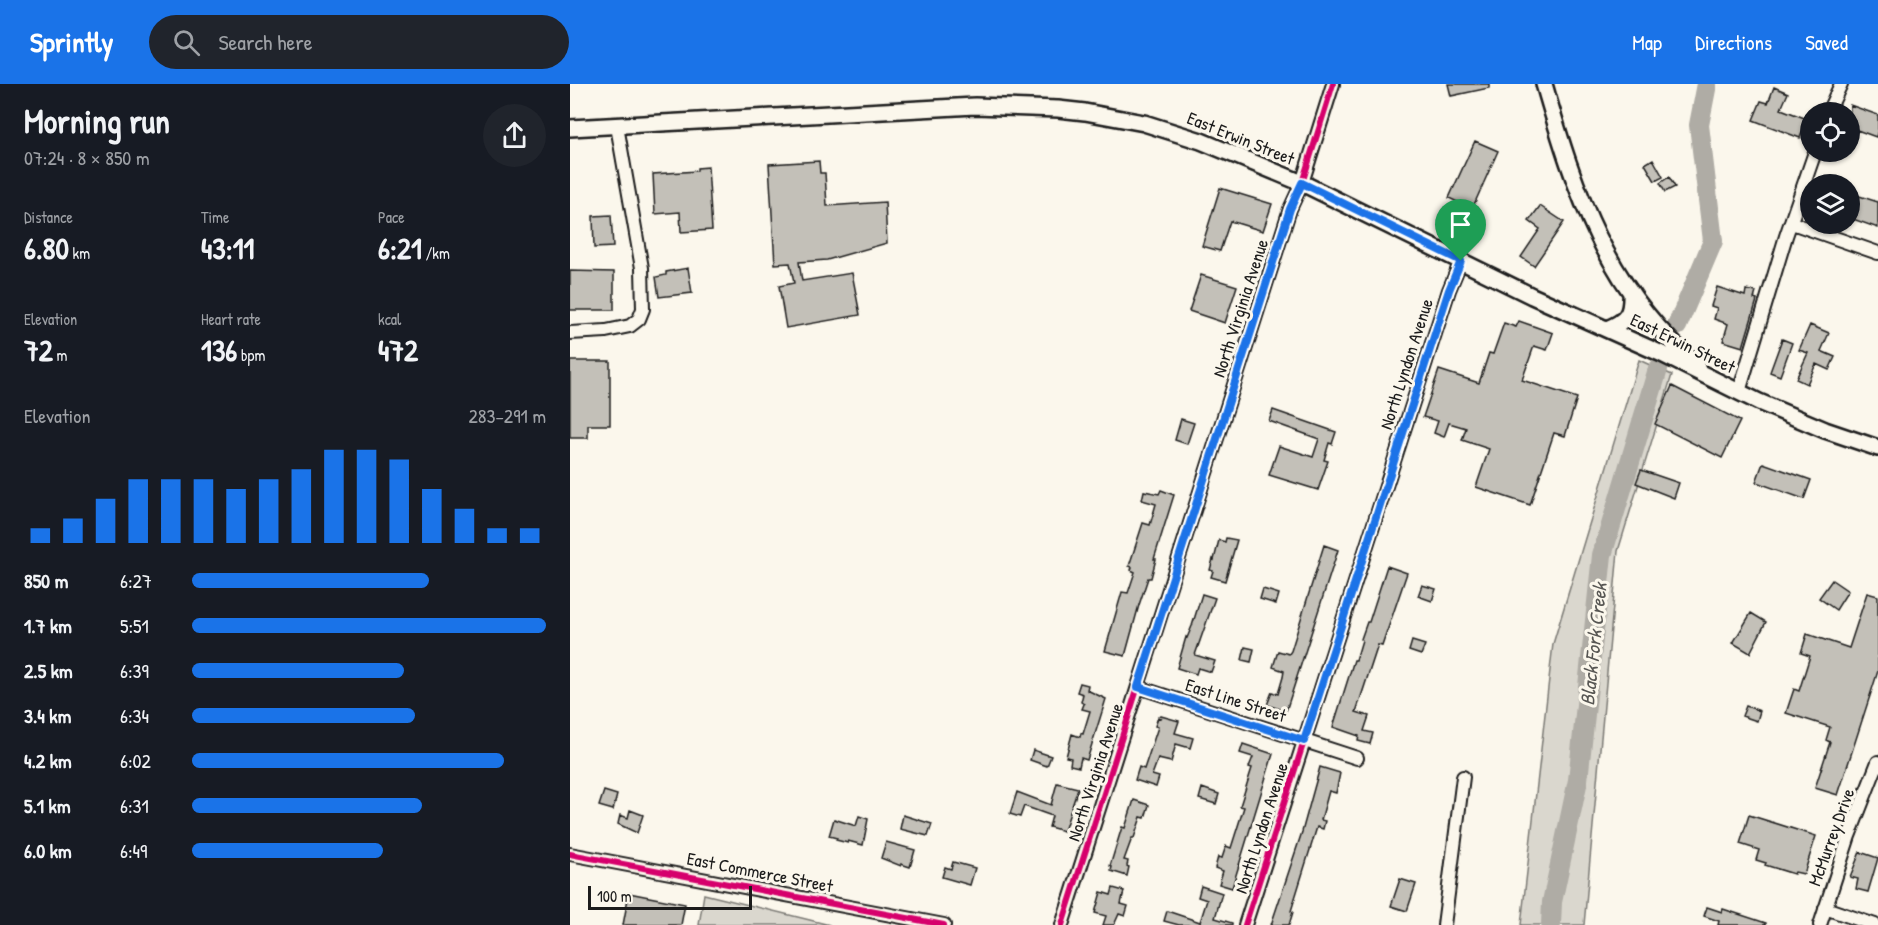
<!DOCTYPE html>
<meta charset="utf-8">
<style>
body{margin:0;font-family:"Patrick Hand",sans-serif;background:#20242c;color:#f1f3f6;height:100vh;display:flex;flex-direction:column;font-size:22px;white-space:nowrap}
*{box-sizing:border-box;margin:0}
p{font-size:20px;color:#9ea1a6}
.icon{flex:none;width:33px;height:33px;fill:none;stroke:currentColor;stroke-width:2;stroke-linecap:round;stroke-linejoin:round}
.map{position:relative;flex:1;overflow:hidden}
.drawer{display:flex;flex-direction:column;background:#171b24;width:570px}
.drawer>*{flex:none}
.tools{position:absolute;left:1230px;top:18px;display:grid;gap:12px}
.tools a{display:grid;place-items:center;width:60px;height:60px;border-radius:50%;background:#171b24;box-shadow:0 2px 4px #0004;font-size:30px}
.scale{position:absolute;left:18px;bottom:15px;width:164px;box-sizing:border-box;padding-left:6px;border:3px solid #1c1c1c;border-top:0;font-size:16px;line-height:21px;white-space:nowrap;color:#1c1c1c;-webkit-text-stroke:4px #fbf7ec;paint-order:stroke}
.pin{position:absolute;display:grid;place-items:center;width:51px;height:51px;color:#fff;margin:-62px -26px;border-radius:50% 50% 50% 0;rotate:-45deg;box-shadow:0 0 6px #0007}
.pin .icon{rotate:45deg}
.round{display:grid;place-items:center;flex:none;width:63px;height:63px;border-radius:32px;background:#20242c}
.headline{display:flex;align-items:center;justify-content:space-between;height:102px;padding:0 24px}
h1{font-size:33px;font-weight:800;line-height:45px}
.figures{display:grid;grid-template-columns:repeat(3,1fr);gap:9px;height:102px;padding:6px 24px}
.figures div{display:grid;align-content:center}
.figures b{font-size:30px;font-weight:800}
.figures small{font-size:16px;font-weight:400}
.figures p{font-size:16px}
.chart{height:168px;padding:12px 24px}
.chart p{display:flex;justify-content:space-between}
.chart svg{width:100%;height:108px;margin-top:6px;stroke:#1a73e8;stroke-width:6}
ul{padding:0 24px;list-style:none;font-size:20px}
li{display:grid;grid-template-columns:96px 72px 1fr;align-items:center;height:45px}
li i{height:15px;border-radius:8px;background:#1a73e8}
header{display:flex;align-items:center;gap:36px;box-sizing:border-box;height:84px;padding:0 30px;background:#1a73e8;color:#fff}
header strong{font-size:28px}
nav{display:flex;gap:33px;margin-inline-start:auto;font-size:21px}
.search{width:420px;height:54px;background:#20242c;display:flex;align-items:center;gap:15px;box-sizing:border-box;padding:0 21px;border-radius:33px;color:#9ea1a6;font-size:22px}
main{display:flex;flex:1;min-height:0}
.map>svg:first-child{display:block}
</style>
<header>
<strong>Sprintly</strong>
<div class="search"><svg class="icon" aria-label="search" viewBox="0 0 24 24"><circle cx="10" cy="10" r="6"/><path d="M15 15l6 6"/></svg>Search here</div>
<nav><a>Map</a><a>Directions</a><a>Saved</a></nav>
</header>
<main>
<section class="drawer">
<div class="headline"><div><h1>Morning run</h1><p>07:24 · 8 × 850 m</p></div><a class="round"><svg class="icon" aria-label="share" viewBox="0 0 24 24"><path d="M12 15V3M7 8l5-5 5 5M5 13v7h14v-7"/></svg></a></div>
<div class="figures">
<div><p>Distance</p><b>6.80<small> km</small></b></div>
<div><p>Time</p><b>43:11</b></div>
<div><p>Pace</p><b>6:21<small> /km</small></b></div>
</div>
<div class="figures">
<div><p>Elevation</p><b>72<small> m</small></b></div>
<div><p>Heart rate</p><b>136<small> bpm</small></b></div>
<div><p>kcal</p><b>472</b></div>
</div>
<div class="chart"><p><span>Elevation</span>283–291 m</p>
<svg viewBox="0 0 160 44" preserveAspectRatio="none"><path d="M5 44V38M15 44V34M25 44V26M35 44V18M45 44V18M55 44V18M65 44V22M75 44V18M85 44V14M95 44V6M105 44V6M115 44V10M125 44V22M135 44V30M145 44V38M155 44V38"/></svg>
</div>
<ul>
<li><b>850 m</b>6:27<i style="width:67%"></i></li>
<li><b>1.7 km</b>5:51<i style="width:100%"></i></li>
<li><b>2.5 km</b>6:39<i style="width:60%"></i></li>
<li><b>3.4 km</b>6:34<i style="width:63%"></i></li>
<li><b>4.2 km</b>6:02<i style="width:88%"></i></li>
<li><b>5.1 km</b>6:31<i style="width:65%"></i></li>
<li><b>6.0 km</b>6:49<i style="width:54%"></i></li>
</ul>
</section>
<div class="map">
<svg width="1308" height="841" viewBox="0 0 1308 841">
<rect width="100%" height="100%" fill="#fbf7ec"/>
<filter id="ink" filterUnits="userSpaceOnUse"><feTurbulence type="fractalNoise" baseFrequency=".0167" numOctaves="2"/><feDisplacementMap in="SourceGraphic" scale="12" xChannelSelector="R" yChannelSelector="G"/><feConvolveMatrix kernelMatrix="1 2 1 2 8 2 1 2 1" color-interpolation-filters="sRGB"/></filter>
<g filter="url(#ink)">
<!-- green -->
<path fill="#dad7ce" stroke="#7b7a75" stroke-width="1.5" d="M1069 276 1102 291 1048 467 1014 841H951L983 560Z
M134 810 260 841H129Z"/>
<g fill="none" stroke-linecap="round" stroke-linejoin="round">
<!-- river -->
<path stroke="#afaca5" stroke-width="20" d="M1107 242 1143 157 1129 41 1137 0
M981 841 982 818 1008 696 1032 471 1088 285"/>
</g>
<!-- building -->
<path fill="#c3c0b8" stroke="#1c1c1c" stroke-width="1.5" d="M878 0H919V4L881 12Z
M1204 3 1218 9 1211 25 1237 35 1230 54 1183 36 1191 17 1198 19Z
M1280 21 1308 31V46L1306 53 1287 46 1281 64H1280Z
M905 57 928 67 902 125 879 114Z
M1083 75 1093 93 1085 97 1075 80Z
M249 77 250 89H255L257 122 315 118 317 159 257 176 229 178 232 197 282 189 290 231 216 244 209 202 224 199 220 179 205 180 199 80Z
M138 83 142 146 111 148 110 128 85 130 83 90 127 87V84Z
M1099 93 1105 103 1095 108 1090 99Z
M650 104 702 120 693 147 660 137 650 167 632 162Z
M1280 109 1308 118V144L1280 134Z
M970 122 994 138 964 182 951 173 970 145 959 137Z
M41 131 43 163 24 164 23 132Z
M118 184 122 209 89 213 86 193 96 191V188Z
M0 187 44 188V226H0Z
M631 191 667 202 655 239 619 227Z
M1147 203 1175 212 1176 206 1186 208 1184 215 1187 216 1173 263 1153 257 1158 240 1144 235 1147 224 1141 222Z
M949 237 983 249 977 266 964 262 952 296 1007 314 995 352 984 349 960 421 906 403 919 365 892 356 896 344 879 339 874 353 864 349 868 337 853 333 869 286 909 299 919 269 923 270 934 239 946 243Z
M1240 241 1259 249 1251 267 1265 273 1259 286 1246 280 1237 300 1226 295 1238 269 1229 266Z
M1212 255 1222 259 1210 292 1200 288Z
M0 277H40V341H18V354H0Z
M1102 302 1170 337 1152 374 1085 340Z
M703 326 766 348 762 360 759 359 754 376 758 377 748 406 699 391 709 362 743 373 749 355 699 337Z
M611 335 624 339 617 360 605 356Z
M1193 379 1241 396 1234 415 1186 398Z
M1071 386 1109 399 1104 414 1066 399Z
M591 406 604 411 584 475H586L581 494H578L569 521 555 572 535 567 552 508 558 509 565 488 561 486 562 483 559 482 573 439 580 441 586 420 572 416 574 407 589 410Z
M656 454 667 456 655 497 641 493 643 487 640 486 643 475 644 476 649 456 655 458Z
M754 461 768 466 716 627 697 621 702 608 708 610 713 593 714 587 703 583 708 567 719 570 721 567Z
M817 482 837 489 812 562 808 561 786 628 799 632 794 647 803 649 800 660 788 657 789 652 763 643 784 576H786L792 556 791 555 797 538H799Z
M1262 496 1278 507 1266 526 1249 514Z
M852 501 866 505 862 517 848 512Z
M693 505 709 510 706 520 690 515Z
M1297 509 1308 512V587L1268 711 1245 704 1260 658 1256 656 1260 643 1216 629 1224 605 1229 607 1240 572 1231 569 1237 550 1279 564Z
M632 510 645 514 625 571 645 577 641 588 628 584 626 590 607 584 616 553 617 554 622 542Z
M1181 529 1196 538 1180 569 1163 559Z
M842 557 855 561 851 571 839 567Z
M675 563 684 565 681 578 672 576Z
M510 599 518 601 517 606 536 615 517 676 511 674 509 683 500 681 501 674 496 673 502 650 510 653 511 649 513 650 520 627 512 625 514 620 511 618 513 610 507 608Z
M1176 622 1190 627 1187 637 1172 632Z
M591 632 609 637 605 649 623 654 620 664 606 660 601 678 588 675 582 691 589 693 586 703 565 696 569 683 574 685 588 643 585 642 588 633 590 634Z
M673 660 703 670 662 804 649 800 653 787 645 784 648 773 652 774 656 762 661 764 674 723 670 722 682 684 679 683 683 673 670 669Z
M463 666 481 672 477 682 460 676Z
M750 683 770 689 766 709 759 707 751 736 755 737 753 745 747 743 721 827 723 828 719 841H701L732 748Z
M487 699 508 704 494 747 479 743 482 732 454 722 450 733 440 730 447 708 481 721Z
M632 704 649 710 646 720 629 715Z
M34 707 47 711 43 726 29 722Z
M564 716 579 721 575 734 571 733 564 754H562L554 776 558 777 557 782 559 783 557 792 541 787 542 783 540 782 552 743 555 744Z
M60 726 73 731 67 749 48 740 50 731 58 734Z
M333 731 362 740 358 752 330 745Z
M1179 731 1246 752 1234 790 1225 788 1224 790 1195 781 1196 779 1186 776 1189 766 1170 760Z
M289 732 298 735 293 761 278 757V759L266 756 267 754 259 752 264 735 286 742Z
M316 758 345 766 340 783 331 780V782L311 774Z
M1290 768 1308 774 1298 808 1286 805 1288 795 1280 793Z
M383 778 405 784 400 801 372 793 375 783 381 785Z
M830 795 846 800 837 827 821 822Z
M631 802 652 809 645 834 662 839V841H609L594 837 597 827 630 838 637 816 628 813Z
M543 804 554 807 551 820 558 822 555 832 549 830 544 841H533L536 832 525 829 531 808 541 811Z
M59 809 115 820 111 841H53Z
M1137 823 1152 828 1153 825 1196 839V841H1148L1149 837 1134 832Z"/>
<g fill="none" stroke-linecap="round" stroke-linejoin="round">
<!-- minor casing -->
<g stroke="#1c1c1c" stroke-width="16">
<path id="minor" d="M1258 28 1271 0
M1222 139 1308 169
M0 249 36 247 60 242 69 235 73 225 72 184 47 42
M1169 308 1216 152 1245 68
M568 603 787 674
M0 770 374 841
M1255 824 1305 841
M492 841 720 125 732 99 763 0
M675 841 879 206 891 177
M874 841 893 693
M1250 841 1279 752 1308 678"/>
</g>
<!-- major casing -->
<g stroke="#1c1c1c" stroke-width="20">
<path id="major" d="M974 0C1005 108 1037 206 1127 281
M0 44 405 22 488 25 515 28 574 39 631 57 732 99 962 212 1092 270 1189 318 1255 346 1308 364
M1037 245C1057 237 1062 230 1061 208"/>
</g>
<!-- minor -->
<use href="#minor" stroke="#fbf7ec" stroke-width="12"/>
<!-- major -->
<use href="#major" stroke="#fbf7ec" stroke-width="15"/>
<!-- cycleway casing -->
<g stroke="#fbf7ec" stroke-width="10">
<path id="cycleway" d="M0 770 374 841
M492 841 720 125 732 99 763 0
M675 841 879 206 891 177"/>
</g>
<!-- cycleway -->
<use href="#cycleway" stroke="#d6006c" stroke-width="6"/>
</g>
</g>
<g fill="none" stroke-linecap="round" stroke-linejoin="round" filter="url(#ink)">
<!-- route casing -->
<g stroke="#fff" stroke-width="12">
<path id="route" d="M732 99 891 177 879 206 734 657 568 603 720 125Z"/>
</g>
<!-- route -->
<use href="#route" stroke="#1a73e8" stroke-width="8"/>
</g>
<g text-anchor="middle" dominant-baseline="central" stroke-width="6" stroke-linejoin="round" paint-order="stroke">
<!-- street labels -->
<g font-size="18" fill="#1c1c1c" stroke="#fbf7ec">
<text transform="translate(671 54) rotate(22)">East Erwin Street</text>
<text transform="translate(670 224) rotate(-72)">North Virginia Avenue</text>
<text transform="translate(1113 259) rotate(26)">East Erwin Street</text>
<text transform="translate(836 280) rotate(-72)">North Lyndon Avenue</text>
<text transform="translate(666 616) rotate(18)">East Line Street</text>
<text transform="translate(525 688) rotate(-72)">North Virginia Avenue</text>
<text transform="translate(691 744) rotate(-72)">North Lyndon Avenue</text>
<text transform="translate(1261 753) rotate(-70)">McMurrey Drive</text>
<text transform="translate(190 788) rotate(11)">East Commerce Street</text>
</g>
<!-- water labels -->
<g font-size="20" font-style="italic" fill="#575653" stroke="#fbf7ec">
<text transform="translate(1023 560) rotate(-84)">Black Fork Creek</text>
</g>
</g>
</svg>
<div class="tools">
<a><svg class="icon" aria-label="locate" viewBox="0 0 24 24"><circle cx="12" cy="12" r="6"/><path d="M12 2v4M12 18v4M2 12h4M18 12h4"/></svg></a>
<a><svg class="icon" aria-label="layers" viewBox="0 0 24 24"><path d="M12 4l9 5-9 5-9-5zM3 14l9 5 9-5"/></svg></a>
</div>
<div class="scale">100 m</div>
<div class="pin" style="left:891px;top:177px;background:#1e9e55"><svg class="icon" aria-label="arrive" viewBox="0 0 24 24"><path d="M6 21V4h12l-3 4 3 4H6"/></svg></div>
</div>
</main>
